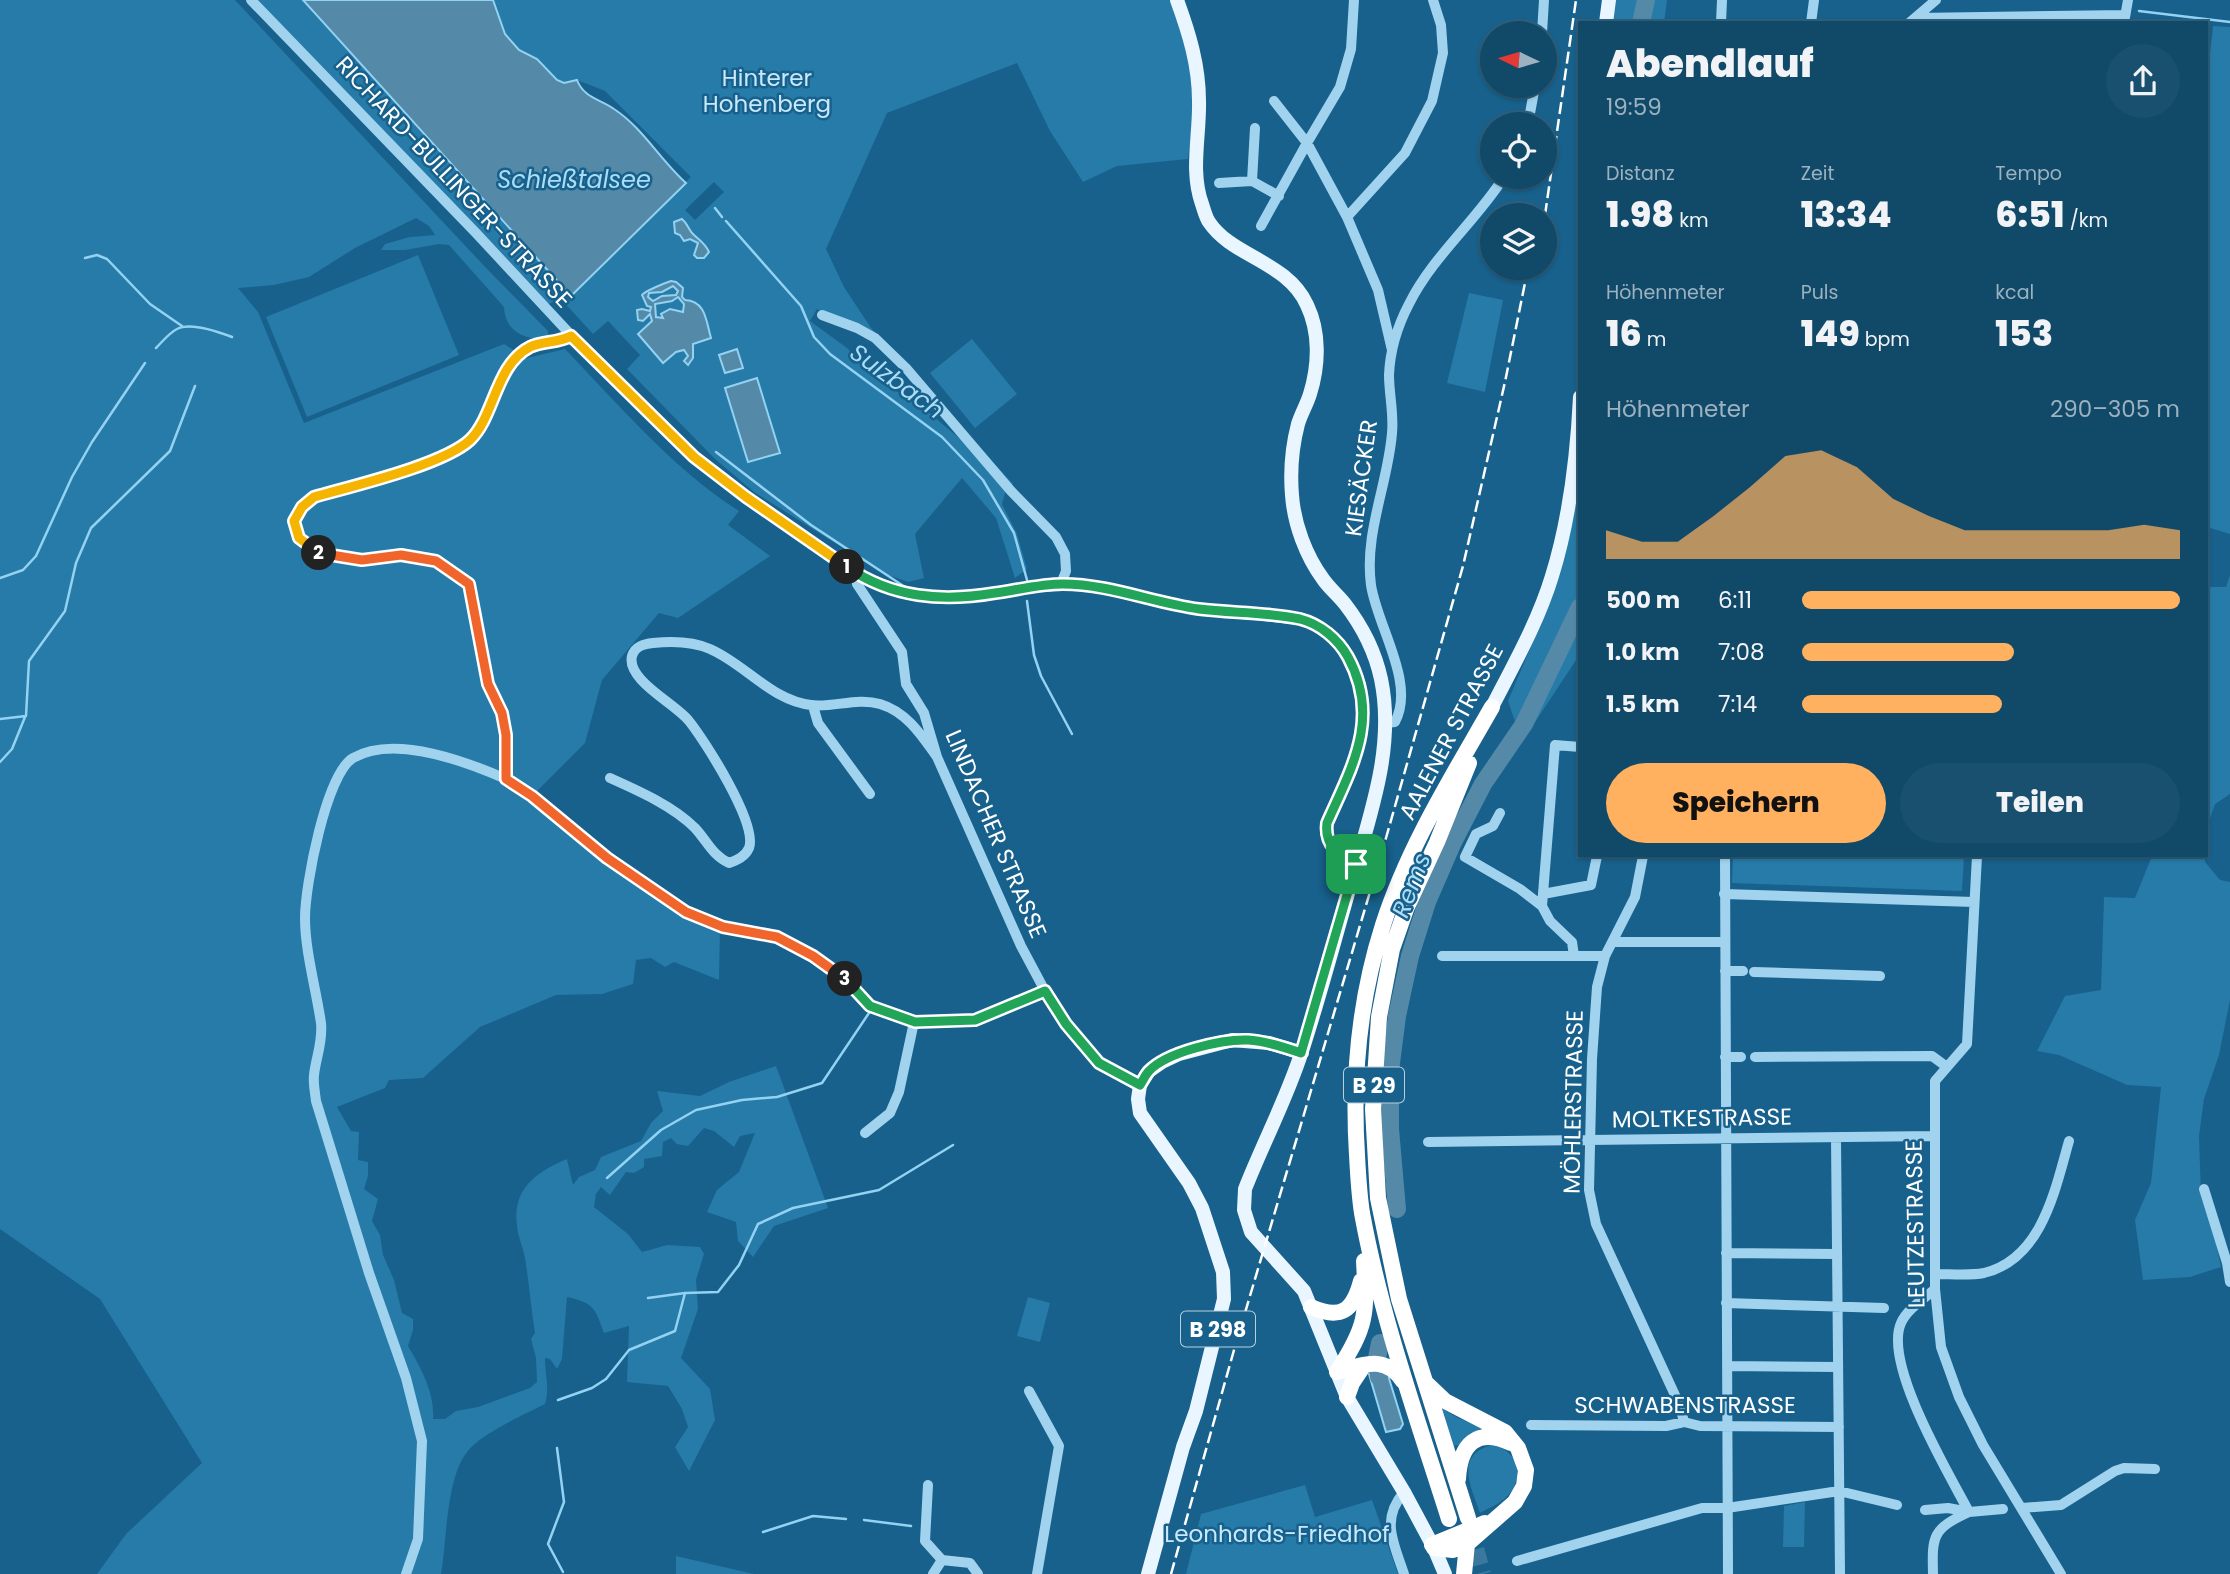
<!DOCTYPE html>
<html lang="de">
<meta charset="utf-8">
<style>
body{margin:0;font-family:Poppins,sans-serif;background:#1a506f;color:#f1f3f6;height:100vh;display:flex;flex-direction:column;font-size:26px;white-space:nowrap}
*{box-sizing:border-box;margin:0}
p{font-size:23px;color:#9cb2c0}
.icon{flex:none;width:38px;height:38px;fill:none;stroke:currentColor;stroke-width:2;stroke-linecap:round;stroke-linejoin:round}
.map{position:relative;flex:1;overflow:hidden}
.sheet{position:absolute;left:1578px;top:21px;width:630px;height:836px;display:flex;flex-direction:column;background:#114969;border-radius:0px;box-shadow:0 2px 5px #0004,0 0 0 2px #30617d}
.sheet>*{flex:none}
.needle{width:46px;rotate:275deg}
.controls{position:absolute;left:1480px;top:21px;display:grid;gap:14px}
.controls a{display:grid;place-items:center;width:77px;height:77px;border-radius:50%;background:#114969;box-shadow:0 2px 5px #0004,0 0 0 2px #30617d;font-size:35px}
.pin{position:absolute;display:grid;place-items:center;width:60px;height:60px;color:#fff;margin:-30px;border-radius:14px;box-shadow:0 4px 10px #0006}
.km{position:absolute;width:35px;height:35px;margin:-18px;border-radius:50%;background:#222;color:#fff;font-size:19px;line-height:35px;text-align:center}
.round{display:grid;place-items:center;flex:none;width:74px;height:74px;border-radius:37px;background:#1a506f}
.overview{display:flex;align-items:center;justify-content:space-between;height:119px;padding:0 28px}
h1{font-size:38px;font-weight:800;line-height:52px}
.stats{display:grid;grid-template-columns:repeat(3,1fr);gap:10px;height:119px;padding:7px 28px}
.stats div{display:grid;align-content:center}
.stats b{font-size:35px;font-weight:800}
.stats small{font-size:19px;font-weight:400}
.stats p{font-size:19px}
.chart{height:196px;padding:14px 28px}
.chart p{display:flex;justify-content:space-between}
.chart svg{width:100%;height:126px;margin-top:7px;fill:#ffb15f;opacity:.7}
.primary-button{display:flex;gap:14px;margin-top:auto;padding:14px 28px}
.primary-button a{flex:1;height:80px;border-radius:42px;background:#ffb15f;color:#111;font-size:28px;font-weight:800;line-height:80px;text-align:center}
.primary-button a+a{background:#1a506f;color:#f1f3f6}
ul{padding:0 28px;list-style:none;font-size:23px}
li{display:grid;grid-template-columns:112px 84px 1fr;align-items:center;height:52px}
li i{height:18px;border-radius:9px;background:#ffb15f}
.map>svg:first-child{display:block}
</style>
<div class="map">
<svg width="2230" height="1574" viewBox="0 0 2230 1574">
<rect width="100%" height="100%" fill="#17618c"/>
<!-- green -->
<path fill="#267ba8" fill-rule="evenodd" d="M0 0H235L488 270 548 331 549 338C526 341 505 332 504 307L449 245 439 244 405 250H381L385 244 410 237 435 235 429 226 416 218 355 248 309 277 274 285 238 288 258 312 304 423 504 344 527 358 565 349C618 404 674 470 739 511L728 525 770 556 678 618 659 613 602 680 585 743 532 796 638 880 720 926 719 980 674 962 665 967 651 958 636 960 633 984 602 994 556 995 480 1027 423 1078 389 1080 385 1088 337 1107 351 1131 359 1132 358 1160 368 1162V1176L364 1189 378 1199 372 1221 380 1235 383 1255 394 1280 402 1313 413 1319V1330L408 1346C421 1368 435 1393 433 1419H445L456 1411 478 1407 530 1388 537 1382 536 1358 531 1339 535 1333C531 1308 529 1283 525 1258 523 1247 518 1237 517 1226 512 1189 536 1172 567 1159L573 1185 579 1177 595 1170 601 1157 641 1141 651 1123 663 1111 657 1091 700 1096 729 1082 776 1066 828 1208 774 1226 753 1257 738 1241 736 1222 707 1212 717 1190 739 1172 755 1133 740 1136 734 1147 714 1131 704 1128 688 1146 677 1144 671 1138 663 1142 662 1156 644 1159V1167L634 1173 626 1172 610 1195 601 1187 596 1194 594 1207 628 1234 642 1252 667 1245 700 1247 704 1254 696 1280 698 1309 681 1358 710 1389 715 1420 689 1471 675 1447 688 1427 682 1409 668 1386 627 1382 629 1326 604 1333C595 1308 594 1303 567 1297L562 1359 557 1369 550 1359 545 1358C545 1376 550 1387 545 1404 525 1414 479 1435 467 1452 446 1479 447 1540 441 1574H97L126 1534 202 1463 100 1299 0 1229Z
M258 0H303L571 296 691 177 605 91 577 80 564 83 557 80 537 59 519 50 505 34 493 0H1171L1191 64 1195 103 1188 159 1117 166 1083 182 1050 131 1017 63 887 113 826 249 844 287 871 328 1013 484 1005 493 1002 504 1017 534 1027 569 1015 578 996 518 962 478 915 534 924 578 908 582 883 573 754 492 715 459 627 369 640 355 608 321 593 334 561 299 546 305ZM714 182 724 192 695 220 685 210ZM817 309 870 338 938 407 966 444 921 406 880 381 847 348 810 321Z
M1616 0H1667L1664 23H1613Z
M2213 26 2230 27V534L2207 527V79Z
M418 255 459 355 307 417 266 317Z
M1469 293 1503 300 1485 392 1447 383Z
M972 339 1017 394 975 428 930 373Z
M1580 464V654L1522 742 1508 701 1535 637Z
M2230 575V794L2215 804 2207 827V587H2226Z
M1733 856H1964L1962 891 1732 883Z
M2152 856H2205V862L2220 880 2230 882V1000L2219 1055 2204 1099 2199 1136 2201 1196 2214 1233 2221 1267 2190 1277 2143 1280 2135 1220 2151 1183 2161 1087 2127 1085 2059 1055 2037 1051 2065 996 2101 990 2104 897 2135 898Z
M1028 1297 1050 1303 1040 1342 1017 1336Z
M1443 1409 1458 1418 1487 1429 1460 1446 1455 1445 1454 1450 1441 1410Z
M1492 1445C1520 1450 1526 1481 1504 1499 1498 1505 1488 1508 1480 1513 1471 1487 1454 1455 1492 1445Z
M1305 1485 1315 1517 1372 1500 1398 1574H1186L1201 1514Z
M1805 1502 1804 1547H1783L1784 1506Z
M676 1556 754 1574H676Z"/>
<!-- water -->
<path fill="#5589a8" stroke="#93d2f2" stroke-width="2" fill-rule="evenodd" d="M303 0H493L505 34 519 50 537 59 557 80 564 83 577 80C584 98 600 99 614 109 643 128 660 160 686 183L571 296Z
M682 219C688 224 688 229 693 234 699 240 705 243 709 252L704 258H697L694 255 698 243 690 239 684 241 680 235 675 233 674 222Z
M671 281 676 282 683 288 682 297 685 300C706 301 706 321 711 338L693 344V358L688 365 684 361 688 356 684 350 676 352 663 363 638 334 652 321 650 314 643 321 638 320 637 310 642 309 650 311 651 307 647 306 642 295C645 291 665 283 671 281ZM673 286 678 291 676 295 662 296 653 301 648 297 649 293 662 292ZM678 297 684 304 683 312 670 309 661 314 663 318 656 317 655 304 672 301Z
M737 349 743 368 725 373 719 355Z
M757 378 780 453 748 462 725 388Z
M1374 1370 1388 1375 1403 1424 1400 1429 1386 1432 1369 1374Z"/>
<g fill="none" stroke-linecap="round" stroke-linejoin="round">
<!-- stream -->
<path stroke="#93d2f2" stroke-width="2.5" d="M2139 11 2230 22
M715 208 722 217
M726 221 801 306 814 337 830 354 942 437 983 480 1014 533 1027 580
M85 258 97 255 107 259 150 304 182 326
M156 348C162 342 169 333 177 329 190 322 219 332 232 337
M716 452 811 525 908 589
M0 578 23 570 36 556 72 477 92 442 145 363
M1027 601 1034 655 1041 676 1072 734
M0 719 26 716 29 661 65 611 76 563 91 528 170 451 195 386
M0 762 12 749 25 717
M607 1178 661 1130 696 1110 742 1100 777 1097 822 1083 871 1010
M648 1298 685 1293
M558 1400 592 1388 606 1379 629 1350 675 1331 685 1293 718 1292 739 1265 758 1224 793 1208 879 1190 953 1145
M557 1448 564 1502 548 1544 563 1572
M864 1520 911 1526
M763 1532 813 1516 846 1519"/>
<!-- river -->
<path stroke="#5589a8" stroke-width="18" d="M1641 23 1646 0
M1397 1209 1390 1129V1071L1397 1016 1410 956 1427 902 1453 842 1483 784 1524 724 1580 607
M1379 1377 1377 1358 1380 1343"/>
<!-- highway-tunnel -->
<path stroke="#3a799d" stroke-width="16" stroke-dasharray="16 8" stroke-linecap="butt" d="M1470 1526 1483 1574"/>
<!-- minor -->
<path stroke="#a1d3ef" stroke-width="10" d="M251 0 476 233 596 362 694 457 746 497 855 572 891 590 923 597H966L1036 587 1089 585 1153 601 1198 609 1301 620 1325 630 1343 648 1356 672 1363 698 1362 729 1358 751 1352 771 1327 823C1324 846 1339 855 1356 864
M1915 18 2125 15
M1721 23 1722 0
M1811 23 1814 0
M1909 23 1936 0
M2124 23 2128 0
M1542 33 1544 0
M1528 124 1535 86
M1252 181 1255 128
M1219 183 1252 181 1279 196
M1347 217 1307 143 1340 87 1351 49 1354 0
M1261 226 1307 143 1274 101
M822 315 857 328 875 338 906 368 1011 491 1056 537 1065 554 1066 571 1061 584
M1392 350 1378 290 1347 217 1405 153 1432 101 1443 53 1441 25 1433 0
M855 572 857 584 902 652 906 684 924 713 937 757 1021 946 1045 991 1066 1023 1099 1063 1140 1085
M813 706 818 723 870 794
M1386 723 1395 722C1416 683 1377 626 1371 585 1364 533 1388 484 1392 433 1394 414 1389 394 1389 375 1390 351 1398 325 1409 304 1433 256 1476 221 1504 177
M610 778C639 791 673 806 695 828 707 841 712 855 729 863 737 860 745 857 749 848 758 824 705 741 689 721 676 704 626 680 632 656 635 646 644 644 653 643 672 641 692 641 710 649 745 664 772 701 811 705 833 708 857 697 880 704 907 712 922 736 937 757
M506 779 532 796 607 857 686 912 723 927 777 938 832 969 870 1006 914 1022 975 1019 1045 991
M1500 813 1493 826 1476 834 1465 857 1520 889 1542 906 1550 921 1572 942 1574 956
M1643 856 1635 897 1605 956 1597 987 1592 1059 1589 1190 1596 1224 1680 1406 1684 1422
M1725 856 1728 1574
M1977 856 1967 1044 1935 1081V1289L1941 1347 1959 1397 1983 1445 2061 1574
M1543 894 1591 885 1597 856
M1724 894 1974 902
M1542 906 1555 745 1580 747
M1613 942H1724
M1442 956H1605
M1725 971H1743
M1754 972 1880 976
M1725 1057H1741
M1755 1057 1932 1056 1947 1067
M865 1133 890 1113 899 1092 914 1022
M1836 1138 1840 1574
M1428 1142 1935 1136
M2204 1189 2227 1263 2230 1282
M1726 1253 1837 1254
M1935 1274C1951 1274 1969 1276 1984 1273 2042 1259 2055 1190 2069 1141
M1726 1303 1884 1308
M1727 1366 1838 1367
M1029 1391 1059 1446 1037 1574
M1531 1425 1666 1426 1684 1422 1700 1426 1839 1427
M928 1485 925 1541 942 1560
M1404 1492C1380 1520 1394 1543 1404 1574
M2022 1508 2061 1505 2115 1471 2124 1468 2155 1469
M1925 1510 1948 1508 1969 1512 2003 1509
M1517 1561 1702 1508H1727L1839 1491 1897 1505
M406 1574 418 1539 422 1441 406 1378 369 1273 316 1101C315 1092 313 1083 314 1075 316 1057 323 1042 321 1023 316 989 305 951 305 918 305 886 326 774 353 758 394 734 465 761 506 779V735L502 713 488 684 469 584 436 561 401 555 362 560 320 554 299 538 294 521 302 507 314 497C352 486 443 465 470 440 495 416 495 365 530 347 542 341 558 343 571 336
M933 1574 942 1560 970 1563 978 1574
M1933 1574C1932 1536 1932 1529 1969 1512 1949 1474 1883 1364 1901 1323 1907 1309 1924 1299 1935 1289"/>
<!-- major -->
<path stroke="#e9f6ff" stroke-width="14" d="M1177 0C1189 33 1199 65 1199 101 1200 135 1190 171 1202 204 1204 210 1206 218 1209 222 1232 257 1287 261 1307 305 1320 332 1319 365 1310 394 1307 404 1301 414 1298 424 1292 447 1290 471 1292 495 1294 524 1306 556 1323 579 1329 588 1338 595 1345 604 1362 626 1375 651 1381 679 1395 746 1371 812 1353 876 1336 934 1321 993 1302 1051 1287 1098 1263 1143 1245 1189L1244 1210 1251 1232 1304 1291 1347 1397 1404 1492 1434 1548 1445 1574
M1606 23 1609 0
M1492 707C1514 664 1538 622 1552 576 1570 518 1577 458 1580 397
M1148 1574 1183 1447 1196 1411 1224 1299 1223 1272 1202 1208 1189 1183 1140 1113 1138 1099 1140 1085 1149 1071 1162 1062 1179 1054 1232 1040 1269 1043 1302 1053"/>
<!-- highway -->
<path stroke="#fff" stroke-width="16" d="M1311 1307C1341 1320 1353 1311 1361 1281
M1337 1372C1367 1326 1367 1315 1364 1261
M1337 1372C1363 1365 1385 1354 1403 1381
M1425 1382 1445 1401 1505 1432 1518 1448 1526 1470 1524 1486 1515 1502 1467 1544 1453 1550 1434 1548
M1347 1397 1352 1383 1364 1365
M1458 1479C1460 1444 1477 1427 1511 1443
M1468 1518 1399 1299 1378 1198 1373 1109 1379 1017 1392 949 1406 909 1437 842 1469 763
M1449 1519C1417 1418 1381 1317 1362 1213 1359 1194 1358 1174 1357 1155 1352 1077 1359 1000 1383 925 1408 847 1452 777 1492 707
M1432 1545 1485 1523
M1464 1574 1467 1544"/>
<!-- rail -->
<path stroke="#fff" stroke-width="2.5" stroke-dasharray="12 5" stroke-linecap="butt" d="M1545 215 1576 0
M1171 1574 1236 1343 1386 838 1463 566 1505 382 1528 268"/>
</g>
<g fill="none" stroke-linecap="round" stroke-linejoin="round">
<!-- split-1 casing -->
<g stroke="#fff" stroke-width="14">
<path id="split-1" d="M847 567C892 598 942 602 995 593 1017 590 1040 584 1063 584 1109 584 1154 603 1199 609 1232 613 1267 612 1300 619 1320 624 1338 639 1348 657 1381 718 1352 767 1327 823 1324 846 1339 855 1356 864"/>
</g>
<!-- split-2 casing -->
<g stroke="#fff" stroke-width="14">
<path id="split-2" d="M319 553 299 538 294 521 302 507 314 497C352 486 443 465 470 440 495 416 495 365 530 347 542 341 558 343 571 336L694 457 746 497 847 567"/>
</g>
<!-- split-3 casing -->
<g stroke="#fff" stroke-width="14">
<path id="split-3" d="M319 553 362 560 401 555 436 561 469 584 488 684 502 713 506 735V779L532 796 607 858 686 912 723 927 777 937 813 956 845 979"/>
</g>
<!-- split-4 casing -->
<g stroke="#fff" stroke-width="14">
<path id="split-4" d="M845 979 870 1006 915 1022 975 1020 1045 991 1066 1024 1099 1063 1140 1085C1143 1081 1145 1075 1149 1071 1167 1052 1222 1039 1248 1040 1266 1041 1284 1047 1301 1053L1356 864"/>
</g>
<!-- split-1 -->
<use href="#split-1" stroke="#22a559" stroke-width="9"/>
<!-- split-2 -->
<use href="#split-2" stroke="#f5b400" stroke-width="9"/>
<!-- split-3 -->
<use href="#split-3" stroke="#f0652b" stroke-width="9"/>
<!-- split-4 -->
<use href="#split-4" stroke="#22a559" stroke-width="9"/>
</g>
<g text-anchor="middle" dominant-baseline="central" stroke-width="5" stroke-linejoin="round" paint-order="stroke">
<!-- shield labels -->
<g fill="#17618c" stroke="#b9d0dc" stroke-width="2">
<rect x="1344" y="1067.5" width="60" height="35" rx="5"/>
<rect x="1181" y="1311.5" width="74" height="35" rx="5"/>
</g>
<g font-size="21" font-weight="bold" fill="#fff">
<text x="1374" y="1085">B 29</text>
<text x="1218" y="1329">B 298</text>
</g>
<!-- park labels -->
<g font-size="23" fill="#c7e9fb" stroke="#17618c">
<text x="767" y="78">Hinterer<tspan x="767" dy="26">Hohenberg</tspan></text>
<text x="1277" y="1534">Leonhards-Friedhof</text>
</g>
<!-- street labels -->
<g font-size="23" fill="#fff" stroke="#17618c">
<text transform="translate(454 182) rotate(47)">RICHARD-BULLINGER-STRASSE</text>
<text transform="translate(1361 478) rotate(-82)">KIESÄCKER</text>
<text transform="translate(1451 732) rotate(-62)">AALENER STRASSE</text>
<text transform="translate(996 834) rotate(67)">LINDACHER STRASSE</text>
<text transform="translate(1573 1102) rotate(-89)">MÖHLERSTRASSE</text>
<text transform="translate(1702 1118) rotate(-1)">MOLTKESTRASSE</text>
<text transform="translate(1915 1224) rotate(-91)">LEUTZESTRASSE</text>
<text x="1685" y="1405">SCHWABENSTRASSE</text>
</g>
<!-- water labels -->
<g font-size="24" font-style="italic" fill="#acddf6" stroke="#17618c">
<text x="574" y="179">Schießtalsee</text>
<text transform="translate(897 381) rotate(36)">Sulzbach</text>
<text transform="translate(1411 885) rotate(-69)">Rems</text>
</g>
</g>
</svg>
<div class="controls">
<a><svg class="needle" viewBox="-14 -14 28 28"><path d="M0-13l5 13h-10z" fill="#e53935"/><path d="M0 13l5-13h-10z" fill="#9cb2c0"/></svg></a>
<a><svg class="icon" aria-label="locate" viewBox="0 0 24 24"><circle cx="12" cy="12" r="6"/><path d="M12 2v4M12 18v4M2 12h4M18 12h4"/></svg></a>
<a><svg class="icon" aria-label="layers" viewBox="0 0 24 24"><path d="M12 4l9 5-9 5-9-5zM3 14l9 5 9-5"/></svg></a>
</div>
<div class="pin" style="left:1356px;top:864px;background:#1e9e55"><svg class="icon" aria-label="arrive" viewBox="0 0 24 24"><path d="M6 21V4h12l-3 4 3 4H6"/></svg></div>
<b class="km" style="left:847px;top:567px">1</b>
<b class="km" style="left:319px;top:553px">2</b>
<b class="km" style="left:845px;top:979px">3</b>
<section class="sheet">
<div class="overview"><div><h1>Abendlauf</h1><p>19:59</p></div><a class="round"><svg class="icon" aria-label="share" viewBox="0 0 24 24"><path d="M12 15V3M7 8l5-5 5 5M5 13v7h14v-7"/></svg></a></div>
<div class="stats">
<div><p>Distanz</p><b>1.98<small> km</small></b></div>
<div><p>Zeit</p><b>13:34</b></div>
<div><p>Tempo</p><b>6:51<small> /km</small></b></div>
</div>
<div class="stats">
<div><p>Höhenmeter</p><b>16<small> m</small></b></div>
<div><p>Puls</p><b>149<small> bpm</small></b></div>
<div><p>kcal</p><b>153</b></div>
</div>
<div class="chart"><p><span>Höhenmeter</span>290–305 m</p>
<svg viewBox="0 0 160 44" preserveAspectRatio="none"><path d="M0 44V34L10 38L20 38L30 29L40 19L50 8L60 6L70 12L80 23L90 29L100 34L110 34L120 34L130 34L140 34L150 32L160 34V44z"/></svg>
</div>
<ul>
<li><b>500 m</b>6:11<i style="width:100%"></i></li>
<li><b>1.0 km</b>7:08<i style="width:56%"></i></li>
<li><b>1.5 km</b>7:14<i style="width:53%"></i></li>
</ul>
<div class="primary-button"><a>Speichern</a><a>Teilen</a></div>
</section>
</div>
